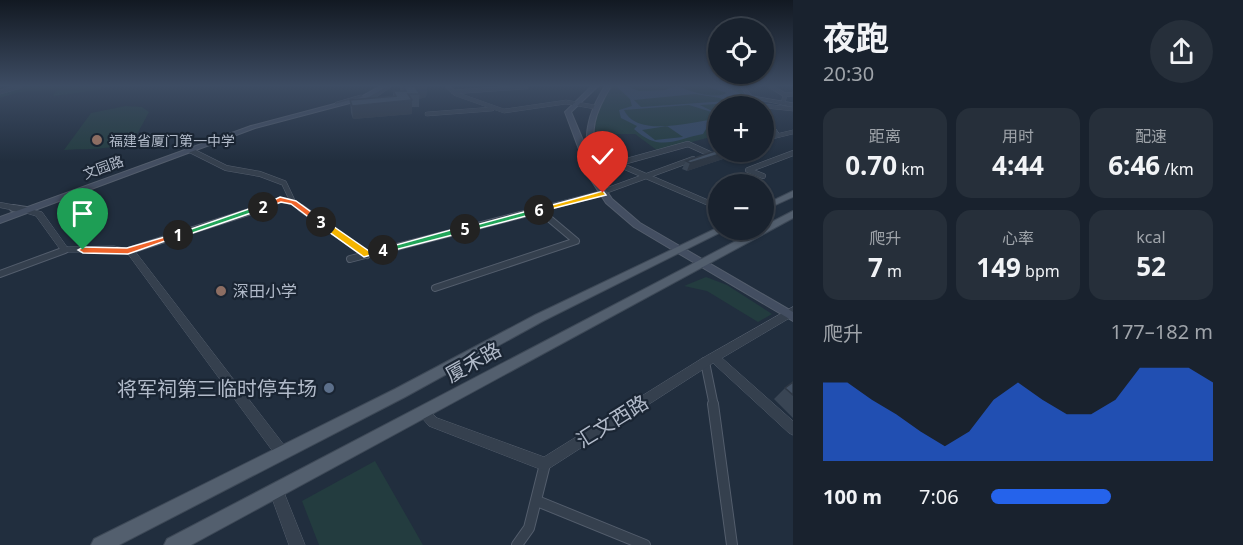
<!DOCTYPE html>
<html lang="zh">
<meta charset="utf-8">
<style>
body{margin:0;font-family:"Noto Sans","Noto Sans SC",sans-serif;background:#262f3a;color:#f1f3f6;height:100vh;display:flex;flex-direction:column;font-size:22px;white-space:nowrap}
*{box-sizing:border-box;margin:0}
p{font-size:20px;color:#9fa4aa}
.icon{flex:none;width:33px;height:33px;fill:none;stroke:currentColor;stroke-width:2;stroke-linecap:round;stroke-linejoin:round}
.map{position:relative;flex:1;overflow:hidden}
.side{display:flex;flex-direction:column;background:#19222e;width:450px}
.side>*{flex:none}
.buttons{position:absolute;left:708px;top:18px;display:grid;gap:12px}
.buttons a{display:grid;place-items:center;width:66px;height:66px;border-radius:50%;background:#19222e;box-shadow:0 2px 4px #0004,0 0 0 2px #373f4a;font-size:30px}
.pin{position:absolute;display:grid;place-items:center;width:51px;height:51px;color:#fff;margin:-62px -26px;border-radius:50% 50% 50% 0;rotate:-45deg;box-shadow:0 0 6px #0007}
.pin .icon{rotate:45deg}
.km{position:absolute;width:30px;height:30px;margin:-15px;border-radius:50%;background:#222;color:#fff;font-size:16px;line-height:30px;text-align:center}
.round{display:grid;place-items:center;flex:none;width:63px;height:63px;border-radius:32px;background:#262f3a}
.overview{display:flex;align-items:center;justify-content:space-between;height:102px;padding:0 30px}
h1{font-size:33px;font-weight:700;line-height:45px}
.metrics{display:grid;grid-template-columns:repeat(3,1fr);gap:9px;height:102px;padding:6px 30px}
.metrics div{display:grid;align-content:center;border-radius:15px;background:#262f3a;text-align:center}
.metrics b{font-size:26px;font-weight:700}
.metrics small{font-size:16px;font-weight:400}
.metrics p{font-size:16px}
.chart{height:168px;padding:12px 30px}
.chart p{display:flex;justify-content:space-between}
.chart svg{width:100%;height:108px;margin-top:6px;fill:#2563eb;opacity:.7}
ul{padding:0 30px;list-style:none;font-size:20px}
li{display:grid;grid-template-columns:96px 72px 1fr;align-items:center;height:45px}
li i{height:15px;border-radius:8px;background:#2563eb}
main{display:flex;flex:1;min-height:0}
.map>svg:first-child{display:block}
</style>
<main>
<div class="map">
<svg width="793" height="545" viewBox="0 0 793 545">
<rect width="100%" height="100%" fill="#212e3e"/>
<!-- green -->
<path fill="#233c3f" d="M26 86H102L99 90 53 96 57 90 19 92 0 98V93Z
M611 86H739L752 106H718V135L658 151 635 134H595L596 111Z
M126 106 142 107 149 112 135 138C112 152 87 148 64 150L91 113Z
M706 277 727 285 772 314 758 322 707 291 684 286Z
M375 461 423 545H319L302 501Z"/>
<!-- water -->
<path fill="#344966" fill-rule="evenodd" d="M616 86H626L639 91 665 90 676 86C692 91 711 100 727 93L706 86H726L741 94 726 97 734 103 700 105 718 114 689 105 624 110C638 139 693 121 718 119V127L706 129 703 134C675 139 660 153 634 129L637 126 621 118 619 110 632 106 630 99ZM695 94 720 98 726 101 641 107 634 100ZM667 126 683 137 655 140 642 130Z"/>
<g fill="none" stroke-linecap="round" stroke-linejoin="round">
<!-- minor-far4 casing -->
<g stroke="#535d6c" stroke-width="4.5">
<path id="minor-far4" d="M447 86 456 94 504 111 566 102 595 107
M770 86 785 95
M0 92 21 86
M453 92 526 87
M358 101 376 95 389 86
M783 103 785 95 793 94
M337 104 361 97
M756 105 793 109
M427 114 492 109
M764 139 793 132"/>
</g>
<!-- minor-far3 casing -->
<g stroke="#535d6c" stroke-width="6">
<path id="minor-far3" d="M190 150 226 168 260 174 284 183 293 202 303 209
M590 152 718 207
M616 164 688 144 710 154
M763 176 748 170 793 153
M608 190 693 159
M0 205 21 209
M257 209 280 200 293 202
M541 209 603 193"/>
</g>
<!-- minor-far2 casing -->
<g stroke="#535d6c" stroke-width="8">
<path id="minor-far2" d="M13 208 26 210
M301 208 367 255
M128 251 261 208
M350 259 547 208
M0 274 65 250
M435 288 576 241 539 210"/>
</g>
<!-- minor-far1 casing -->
<g stroke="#535d6c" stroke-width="10">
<path id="minor-far1" d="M705 362 714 406"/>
</g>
<!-- minor casing -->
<g stroke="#535d6c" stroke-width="12">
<path id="minor" d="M713 404 732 545
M537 501 645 545
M517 545 529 528 545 464"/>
</g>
<!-- tertiary casing -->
<g stroke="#535d6c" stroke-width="1">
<path id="tertiary" d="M740 86H744L752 96 793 103V107L755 99 760 106H755Z
M764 114 766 115 780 135 779 136 774 135 764 119Z
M23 208H26L42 212 67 247 114 246 134 250 287 449 289 453 287 457 282 459 277 457 128 254 114 252H62L36 216 23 212Z
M793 307V316L722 358 793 421V435L789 433 713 363 545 471 429 426 417 412 419 408 423 407 427 408 437 418 544 457 701 359Z
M276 483 281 485 305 545H289L269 490 271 485Z"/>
</g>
<!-- secondary casing -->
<g stroke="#535d6c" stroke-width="2">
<path id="secondary" d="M381 86H388L365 99 255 128 0 223V217L251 126 361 97Z
M592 86H598L571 112 587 150C585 125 592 107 605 86H611C594 114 590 129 596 161L592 163 589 162 590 166 612 199 640 223 793 312V321L634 227 606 203 582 166 580 152 565 112Z"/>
</g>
<!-- primary casing -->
<g stroke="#3e4957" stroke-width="2">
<path id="primary" d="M793 191V197L764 210V205Z
M793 211V218L191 545H164L167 539 757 230H764V226Z
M717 228 725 230 543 321 405 397 119 545H91L94 539 395 389 535 315Z"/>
</g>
<!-- minor-far4 -->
<use href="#minor-far4" stroke="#35404e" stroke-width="4"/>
<!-- minor-far3 -->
<use href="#minor-far3" stroke="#35404e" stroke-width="5"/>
<!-- minor-far2 -->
<use href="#minor-far2" stroke="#35404e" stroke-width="6"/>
<!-- minor-far1 -->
<use href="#minor-far1" stroke="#35404e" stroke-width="8"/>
<!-- minor -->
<use href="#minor" stroke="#35404e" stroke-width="10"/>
<!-- tertiary -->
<use href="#tertiary" fill="#35404e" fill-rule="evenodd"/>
<!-- secondary -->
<use href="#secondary" fill="#434e61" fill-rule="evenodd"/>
<!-- primary -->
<use href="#primary" fill="#535f6e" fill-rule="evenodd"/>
</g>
<!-- wall -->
<path fill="#394554" d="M400 86H427L426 97 419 99V107H412V114L353 119 351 113 350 100 393 97V91H400Z
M736 99 760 106H733Z
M727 152 723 159 687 171 682 169 686 161Z
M793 382V418L774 399 785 388Z"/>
<!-- shaded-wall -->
<path fill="#2e3845" d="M420 86H427L426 97 419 99 420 94 415 87Z
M412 100V114L353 119 352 106Z
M727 152 723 159 687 171 690 163Z"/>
<!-- building -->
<path fill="#425062" stroke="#2e3845" stroke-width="1.5" d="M403 86H420L415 87 420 94H408L412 100 352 106 350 100 396 96 393 91H406Z
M736 99 753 100 760 106H744Z
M718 150V152H727L690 163 686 161Z
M793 382V395L785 388Z"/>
<!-- sky -->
<linearGradient id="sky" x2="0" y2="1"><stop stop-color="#121922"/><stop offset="0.53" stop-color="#3d4c63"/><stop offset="1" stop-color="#3d4c63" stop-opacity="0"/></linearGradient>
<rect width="793" height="162" fill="url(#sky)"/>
<!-- split-1 -->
<path fill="#f0652b" stroke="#fff" stroke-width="1.5" d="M175 234 182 235 128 254 83 253 78 250 83 247 127 248Z"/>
<!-- split-2 -->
<path fill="#22a559" stroke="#fff" stroke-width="1.5" d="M263 204 266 208 181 237 174 235Z"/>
<!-- split-3 -->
<path fill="#f0652b" stroke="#fff" stroke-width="1.5" d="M280 197 296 201 325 222 318 224 291 204 281 202 263 209 259 207Z"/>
<!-- split-4 -->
<path fill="#f5b400" stroke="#fff" stroke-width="1.5" d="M318 220H324L369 251 383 248 388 250 364 257 318 224Z"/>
<!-- split-5 -->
<path fill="#22a559" stroke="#fff" stroke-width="1.5" d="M465 226 468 231 383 253 378 250Z"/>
<!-- split-6 -->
<path fill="#22a559" stroke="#fff" stroke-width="1.5" d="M539 208 541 212 465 232 461 229Z"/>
<!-- split-7 -->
<path fill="#f5b400" stroke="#fff" stroke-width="1.5" d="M603 191 606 195 539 212 534 210Z"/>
<!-- markers -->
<g fill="#8d6e63" stroke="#1a2533" stroke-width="2">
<circle cx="97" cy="140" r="6"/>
<circle cx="221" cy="291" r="6"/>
</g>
<circle fill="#5c6f8a" stroke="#1a2533" stroke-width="2" cx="329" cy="388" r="6"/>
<g text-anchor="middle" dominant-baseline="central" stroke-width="4.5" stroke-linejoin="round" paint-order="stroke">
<!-- far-poi labels -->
<g font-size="14" fill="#b1bac9" stroke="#1a2533" text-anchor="start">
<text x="109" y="140">福建省厦门第一中学</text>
</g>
<!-- far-street labels -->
<g font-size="14" fill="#b1bac9" stroke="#1a2533">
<text transform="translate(103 167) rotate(-20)">文园路</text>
</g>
<!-- poi labels -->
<g font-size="16" fill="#b1bac9" stroke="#1a2533" text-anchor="start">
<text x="233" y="291">深田小学</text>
</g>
<!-- near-street labels -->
<g font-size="20" fill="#b1bac9" stroke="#1a2533">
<text transform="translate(473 362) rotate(-29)">厦禾路</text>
<text transform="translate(612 421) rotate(-32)">汇文西路</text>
</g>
<!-- near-poi labels -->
<g font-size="20" fill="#b1bac9" stroke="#1a2533" text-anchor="end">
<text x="317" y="388">将军祠第三临时停车场</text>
</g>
</g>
</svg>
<div class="buttons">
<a><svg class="icon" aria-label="locate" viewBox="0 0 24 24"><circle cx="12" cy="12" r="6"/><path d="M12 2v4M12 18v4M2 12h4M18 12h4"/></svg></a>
<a>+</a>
<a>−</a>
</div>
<div class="pin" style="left:83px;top:250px;background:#1e9e55"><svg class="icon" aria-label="arrive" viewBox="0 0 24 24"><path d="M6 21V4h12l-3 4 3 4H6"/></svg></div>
<div class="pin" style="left:603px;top:193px;background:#d93025"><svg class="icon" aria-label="check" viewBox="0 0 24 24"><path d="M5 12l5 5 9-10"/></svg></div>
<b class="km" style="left:178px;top:235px">1</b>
<b class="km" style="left:263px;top:207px">2</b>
<b class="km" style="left:321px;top:222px">3</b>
<b class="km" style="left:383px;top:250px">4</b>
<b class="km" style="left:465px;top:229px">5</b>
<b class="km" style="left:539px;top:210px">6</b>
</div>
<section class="side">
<div class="overview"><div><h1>夜跑</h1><p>20:30</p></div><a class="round"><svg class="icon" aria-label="share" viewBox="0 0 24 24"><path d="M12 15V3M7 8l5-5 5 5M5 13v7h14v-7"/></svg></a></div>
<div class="metrics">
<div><p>距离</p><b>0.70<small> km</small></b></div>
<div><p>用时</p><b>4:44</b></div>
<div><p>配速</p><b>6:46<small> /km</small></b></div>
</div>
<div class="metrics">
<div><p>爬升</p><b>7<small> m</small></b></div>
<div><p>心率</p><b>149<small> bpm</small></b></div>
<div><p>kcal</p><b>52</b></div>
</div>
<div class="chart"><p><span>爬升</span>177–182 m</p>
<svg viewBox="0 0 160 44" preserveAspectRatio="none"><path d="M0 44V12L10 12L20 19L30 25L40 32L50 38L60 32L70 19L80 12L90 19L100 25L110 25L120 19L130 6L140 6L150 6L160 12V44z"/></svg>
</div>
<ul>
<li><b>100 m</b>7:06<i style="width:54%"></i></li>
</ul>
</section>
</main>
